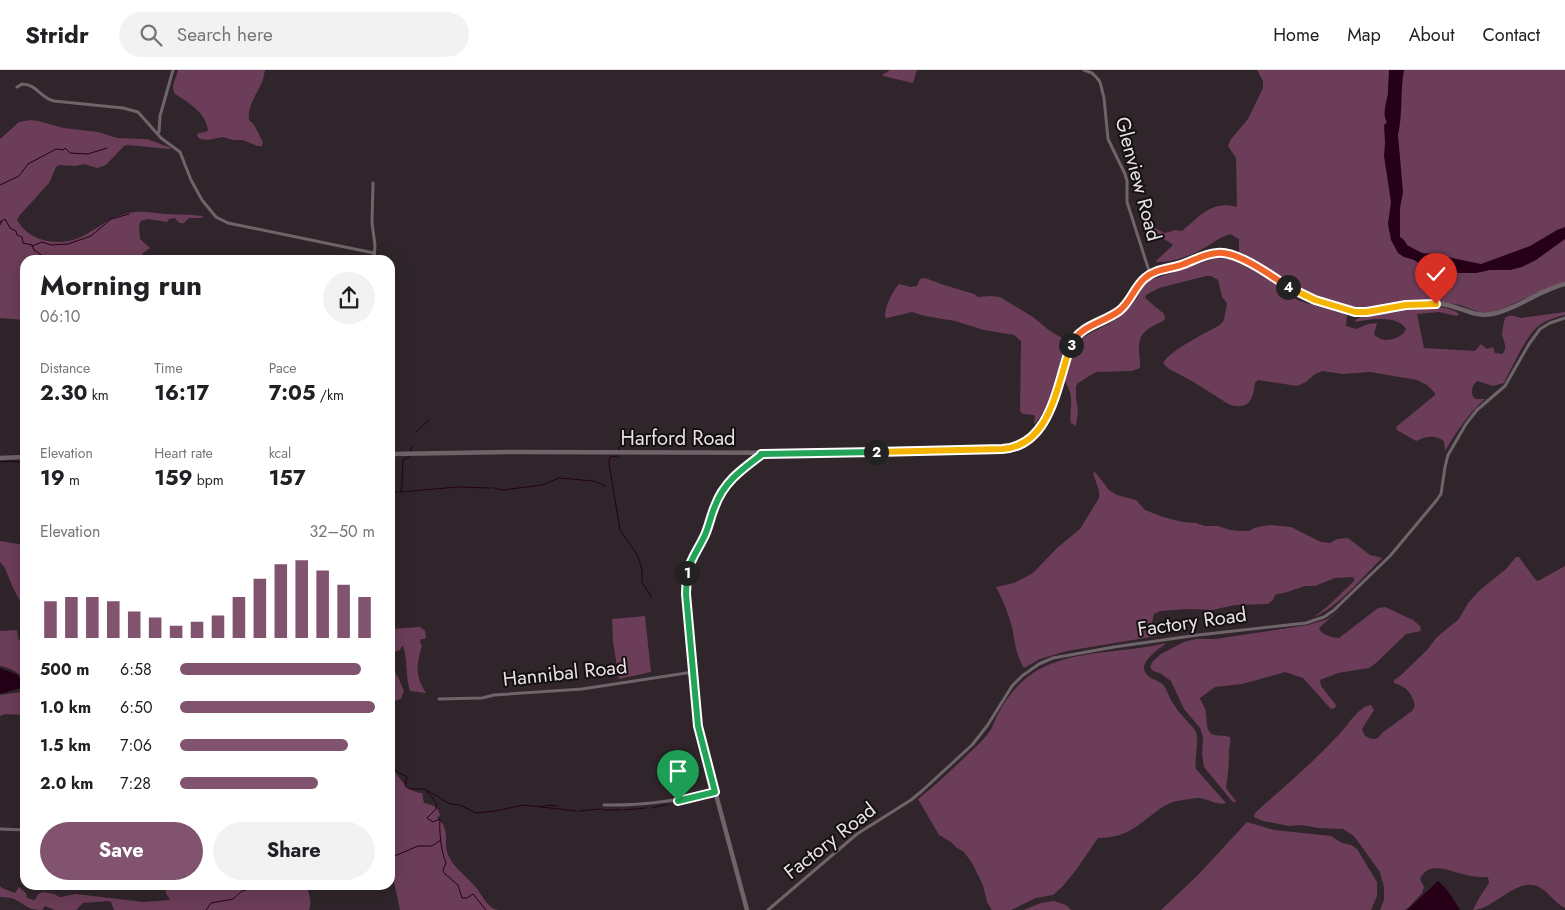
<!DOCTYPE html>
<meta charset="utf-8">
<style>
body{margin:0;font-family:Jost,sans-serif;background:#f2f2f2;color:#202124;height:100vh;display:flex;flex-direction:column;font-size:19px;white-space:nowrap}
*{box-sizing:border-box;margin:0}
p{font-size:16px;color:#757577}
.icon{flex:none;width:28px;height:28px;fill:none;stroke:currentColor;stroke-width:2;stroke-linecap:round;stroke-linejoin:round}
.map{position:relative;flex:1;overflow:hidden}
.details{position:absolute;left:20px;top:185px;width:375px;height:635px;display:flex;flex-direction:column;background:#fff;border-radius:15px;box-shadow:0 5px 20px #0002}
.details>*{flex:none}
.pin{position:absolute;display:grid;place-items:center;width:42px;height:42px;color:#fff;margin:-51px -21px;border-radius:50% 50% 50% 0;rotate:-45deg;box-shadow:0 0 5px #0007}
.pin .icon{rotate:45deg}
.km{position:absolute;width:25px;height:25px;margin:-12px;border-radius:50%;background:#222;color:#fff;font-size:14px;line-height:25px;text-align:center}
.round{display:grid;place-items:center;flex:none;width:52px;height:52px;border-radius:26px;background:#f2f2f2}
.summary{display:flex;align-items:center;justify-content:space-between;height:85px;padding:0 20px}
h1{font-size:28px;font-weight:700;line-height:38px}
.metrics{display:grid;grid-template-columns:repeat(3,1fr);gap:8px;height:85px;padding:5px 20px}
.metrics div{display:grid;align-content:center}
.metrics b{font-size:21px;font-weight:700}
.metrics small{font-size:14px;font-weight:400}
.metrics p{font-size:14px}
.chart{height:140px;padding:10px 20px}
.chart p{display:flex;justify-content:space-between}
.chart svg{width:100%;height:90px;margin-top:5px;stroke:#81536f;stroke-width:6}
.action{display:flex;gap:10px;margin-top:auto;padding:10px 20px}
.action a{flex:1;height:58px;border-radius:30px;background:#81536f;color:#fff;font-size:20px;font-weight:700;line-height:58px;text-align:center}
.action a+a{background:#f2f2f2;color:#202124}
ul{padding:0 20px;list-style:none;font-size:16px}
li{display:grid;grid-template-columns:80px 60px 1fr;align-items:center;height:38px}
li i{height:12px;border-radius:6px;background:#81536f}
header{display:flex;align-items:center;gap:30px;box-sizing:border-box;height:70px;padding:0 25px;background:#fff;border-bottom:1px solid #e0e0e0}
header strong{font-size:24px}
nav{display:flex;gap:28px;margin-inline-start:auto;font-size:18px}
.search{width:350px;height:45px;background:#f2f2f2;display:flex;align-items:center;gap:12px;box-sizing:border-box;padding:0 18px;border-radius:28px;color:#757577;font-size:19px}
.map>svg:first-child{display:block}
</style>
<header>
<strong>Stridr</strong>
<div class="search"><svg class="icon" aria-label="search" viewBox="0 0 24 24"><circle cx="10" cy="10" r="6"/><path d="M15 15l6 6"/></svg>Search here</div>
<nav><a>Home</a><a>Map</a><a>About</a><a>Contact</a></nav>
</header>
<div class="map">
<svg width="1565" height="840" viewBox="0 0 1565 840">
<rect width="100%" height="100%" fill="#2f252a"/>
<!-- green -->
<path fill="#6c3d58" d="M178 0H265C264 4 264 8 262 12 257 24 247 36 249 50 256 55 258 64 263 72L262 76H257L243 70H233L223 67 208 70 200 69 197 66 198 63 206 62 208 60C206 42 187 32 174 23L173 16Z
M890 0H917L913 13 883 6 882 5Z
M1257 0H1565V212L1554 215 1506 237 1490 243 1479 242 1460 235 1440 232H1412L1359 240 1344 237 1303 223 1239 186V169L1230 164C1218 168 1216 171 1206 177 1191 186 1174 192 1157 192L1156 191 1173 175C1169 171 1166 171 1162 168 1155 163 1156 161 1147 160L1144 152 1145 150 1149 151 1155 158 1165 163 1175 160 1182 161C1200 146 1212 130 1237 137L1236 88 1228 76 1231 69 1248 49 1263 18V11Z
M30 50 38 51 64 58 98 62 117 68 147 69 171 78 169 79 127 75 124 76 106 95 97 98 84 94 76 96 59 95 56 97 49 113 19 146 17 150C23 160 32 167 43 170 85 180 96 149 129 143 142 140 154 143 167 144 179 145 190 144 202 146L203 148H189L184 153C179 154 177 151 175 148L169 149 167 152 148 149 141 151 139 155 140 169 150 178 143 183 141 190H89L77 187 73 190H25V250L0 248V69L19 52Z
M1216 188 1231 189 1258 202 1297 230 1347 245 1346 256 1356 259 1368 254 1377 253 1374 264C1381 274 1402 270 1406 259 1398 245 1369 249 1356 252L1355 250C1368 243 1383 244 1397 242 1414 239 1445 232 1459 244L1457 246 1439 242 1417 244 1424 278 1475 281 1481 274 1487 279 1493 277 1495 283 1502 284C1508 278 1504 272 1502 265 1502 260 1504 253 1505 248 1510 244 1515 246 1521 248L1565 242V245C1555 247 1544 251 1536 258 1523 272 1513 296 1504 313L1493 316 1477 311C1472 315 1471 321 1473 327L1476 329H1485C1468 344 1457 361 1445 381L1444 371C1434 365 1427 366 1416 371L1397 360 1396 357 1435 325V323L1427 315 1417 310 1370 302 1343 304 1322 301 1315 304 1306 312 1297 316 1258 310 1255 313C1253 329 1250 340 1230 335L1192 311 1169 299 1163 293C1169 281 1207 262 1220 255L1224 250 1227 233 1222 227 1218 210 1211 206H1206L1159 218 1146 225 1145 228 1164 244 1165 249C1160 254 1152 255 1147 260 1134 270 1141 285 1140 298L1132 301 1096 302 1078 313 1076 316V328L1078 341 1076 356 1071 353C1069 343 1073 333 1070 323 1069 317 1065 314 1065 308 1065 297 1075 273 1084 267 1096 259 1110 255 1121 245 1126 241 1133 234 1137 228 1141 221 1143 215 1150 210Z
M925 208 944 215 974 224 978 227 990 226 1000 227 1033 247 1050 261 1064 269 1065 276 1064 282C1056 300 1049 343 1034 354L1035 347 1034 345 1023 344 1020 341 1021 271 1014 265 984 260 955 251 925 246 912 242 887 248 885 247C885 236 892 222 899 214L911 217 917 216 920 209Z
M1095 402 1109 420 1117 425 1136 430 1145 440 1163 447 1183 452 1196 453 1205 456H1218L1230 460 1240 461H1249L1254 458 1269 455 1291 457 1321 472 1330 473 1337 469 1348 468 1370 485 1382 488C1363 507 1338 537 1314 547L1328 536 1354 511V508L1352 507 1335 508 1315 516H1305L1284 523 1277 524 1275 525 1273 530 1268 534 1235 535 1212 540 1188 539 1160 541 1154 544 1151 557 1157 564V566L1067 581 1040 589 1024 598C1016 586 1015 572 1012 557 1008 543 1003 530 996 517L1014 513 1033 503 1057 478 1080 459 1099 428V421L1093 403Z
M0 471 25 475V540L13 518 5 498 0 492Z
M1516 487H1519L1535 509 1538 511 1565 496V838C1554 833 1548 820 1537 816 1516 808 1493 840 1473 840L1479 828 1489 813 1488 807C1482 807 1477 807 1471 806 1455 804 1429 788 1420 809L1424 817 1422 823 1409 837 1405 840H1380L1384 830V817L1380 802 1354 766 1343 759 1318 758 1302 755 1289 756 1263 751 1254 747 1255 743C1285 716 1316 690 1343 660 1350 652 1360 636 1371 635L1374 640 1362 659 1365 666C1373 670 1377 671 1382 663L1412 641 1415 636C1412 623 1407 617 1394 613V610L1400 606 1427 580 1437 567 1459 549 1468 533 1480 520 1506 499Z
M1385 537 1413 550 1420 556 1421 561 1406 564 1376 593 1369 598 1338 603 1320 610 1321 616 1336 635 1335 638 1331 639 1303 608 1285 602 1242 614 1215 617 1200 628C1201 632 1204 635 1205 639 1208 646 1204 662 1214 665 1219 666 1224 665 1230 667 1231 672 1230 674 1229 679 1229 693 1228 705 1226 718L1236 731 1235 733 1231 730 1204 697 1202 684 1203 667 1200 658 1184 639 1171 611 1160 603 1153 601 1150 597 1153 591 1161 584 1184 572 1196 569H1215L1308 555 1328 549 1342 538 1321 556 1319 559C1323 565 1332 568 1339 568L1378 538Z
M645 546 651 602 619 609 613 572 612 549Z
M420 557 425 561 426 567 425 569H421L420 572 422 576C416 595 415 606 426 623L410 621C405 606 408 590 403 576H402L400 580 390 583V559Z
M17 560 18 569 25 572V611C19 602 11 598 0 596V561Z
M1166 573C1157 581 1132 596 1151 608 1155 610 1161 612 1164 616 1168 622 1170 630 1175 636 1180 645 1189 652 1195 660 1200 669 1194 688 1196 699L1226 733C1219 736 1208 729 1200 728 1193 728 1184 730 1177 731 1167 733 1161 738 1153 744 1134 759 1123 768 1098 768L1076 800 1063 816 1053 825 1036 828 1011 840H992L987 832 983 815 972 793 964 782 957 778 951 772 939 765 918 729C934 717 948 703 963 689 972 680 983 671 990 661 993 656 995 649 998 644 1010 620 1030 600 1056 592 1091 580 1130 582 1166 573Z
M390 593 398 607 404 621 401 629 390 632Z
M25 618V645L5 644 0 646V625L21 622Z
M390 695C399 706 406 722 422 723L424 733C432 735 438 736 440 745L437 748C452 760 442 772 449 787 456 800 469 808 477 819 482 825 485 832 491 837 494 839 495 839 498 840H400L392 802 390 800Z
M1247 752 1274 760 1331 766 1342 773 1351 775 1357 779 1377 812V826L1371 840H1161L1198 805Z
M184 815H306C309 824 312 831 309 840H114L111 832 108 831 83 833 76 840H55L45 836 42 840C28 840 27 836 16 830 12 827 5 828 0 827V816L2 818 15 823 19 817 26 823 27 828 34 830 36 829 37 825 42 822 54 824 60 827 76 824 144 832 169 830 170 829 166 824V820L168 817 181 819 184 817Z
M1054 831 1066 835 1071 840H1024L1041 833Z"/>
<!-- water -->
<path fill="#250017" d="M1389 0H1404C1400 21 1403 44 1398 65L1403 122 1400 138V167L1404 170 1407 175 1422 183 1433 184 1481 194 1530 176 1557 160 1565 157V169L1536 190 1522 197 1510 200H1490L1476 203H1459L1451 201 1440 192 1434 196 1426 193 1422 195 1414 190 1404 187 1398 183 1391 170 1388 154 1391 132 1384 86 1385 73 1384 55 1387 52C1381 43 1388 31 1388 20 1388 14 1389 7 1389 0Z
M0 598 18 605 24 617 0 624Z
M1438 811C1447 818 1454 830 1460 840H1407Z"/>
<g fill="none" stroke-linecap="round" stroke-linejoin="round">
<!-- stream -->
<path stroke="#250017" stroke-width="1" d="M0 115 19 106 28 94 56 79 63 80 65 78 70 83 88 84 107 78
M0 152 5 149 10 158 16 161 17 165 22 167 23 173 32 175 34 180 46 188 47 190
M0 155 2 151
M32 176 42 172 51 175 68 174 91 166 111 149 129 144
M416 362 429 350
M619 380V377
M411 381 412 376
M618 386 610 387 609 393 620 460 638 486 642 500V512L652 528
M0 392 12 391 25 393
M402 412 403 390 410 387
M494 418 503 420 542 415 559 408 593 411 606 416
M390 421 398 422
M401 421 402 414
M400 422 457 417 491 418
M390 651 392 660 390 669
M390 686 394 694V700L407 707 405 716 410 719H425L450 734 460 735 476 743 495 741 524 735 576 741
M427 721 437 734 436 739 427 748 433 752 440 749C439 762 441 781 446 793L443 800 444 803 458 815 462 828H467L473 824 486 840
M542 737 548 735 558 736
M652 738 668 734
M603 740H620
M623 740 646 738
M579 741 601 739
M390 788 418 776H432L441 770
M206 840 211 833 233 829 242 821 249 819 255 815"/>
<!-- street -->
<path stroke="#70646a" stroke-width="3" d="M1084 0 1092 3 1097 8 1100 12 1104 28 1108 69 1125 104 1127 111V132L1150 204
M17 17 22 14C37 14 40 28 54 31L123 38 138 42 161 68 180 82 191 110 202 130 216 147 228 153 374 183
M159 62 160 46 173 0
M373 113 372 153 375 175 374 190
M439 629 482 628 494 625 582 619 693 602
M604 735C643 736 677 731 715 722
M0 759 25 760
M768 840 857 764 911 730 923 720 972 675 987 656 1012 616 1022 606 1039 594 1053 588 1114 577 1198 565 1306 553 1324 547 1334 540 1390 486 1436 431 1441 424 1445 397 1448 385 1466 354 1477 340 1505 316 1529 274 1540 259 1550 253 1565 248"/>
<!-- secondary -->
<path stroke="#70646a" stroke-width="4.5" d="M390 384 515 382 823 383 1012 378C1048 371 1056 322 1065 292 1068 284 1070 275 1075 268 1087 252 1111 250 1125 235 1136 224 1139 208 1155 202 1163 199 1172 198 1181 195 1193 191 1206 183 1220 182 1242 182 1275 209 1293 220 1309 230 1336 240 1354 242 1369 244 1384 238 1399 236 1412 234 1426 233 1440 234 1458 235 1474 248 1492 244 1518 239 1539 220 1565 214
M0 388 25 387
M747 840 699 661 686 511C687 495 696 482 703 468 708 458 711 446 715 436 724 412 741 399 761 385V383"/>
</g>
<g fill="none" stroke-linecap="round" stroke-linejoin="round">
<!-- split-1 casing -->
<g stroke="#fff" stroke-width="10">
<path id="split-1" d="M678 731 715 722 698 656 686 524 687 503"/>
</g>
<!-- split-2 casing -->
<g stroke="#fff" stroke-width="10">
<path id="split-2" d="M687 503C690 490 699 478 705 465 709 456 711 445 715 436 724 412 741 400 761 385V384L876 382"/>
</g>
<!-- split-3 casing -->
<g stroke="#fff" stroke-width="10">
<path id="split-3" d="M876 382 1002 379C1052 376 1057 312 1071 275"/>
</g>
<!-- split-4 casing -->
<g stroke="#fff" stroke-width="10">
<path id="split-4" d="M1071 275C1080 255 1103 253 1119 241 1131 232 1134 217 1145 208 1155 199 1169 199 1181 195 1193 191 1204 184 1217 183 1236 180 1272 206 1288 217"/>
</g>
<!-- split-5 casing -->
<g stroke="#fff" stroke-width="10">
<path id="split-5" d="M1288 217 1315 230 1355 242H1367L1406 235 1436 234"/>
</g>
<!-- split-1 -->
<use href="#split-1" stroke="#22a559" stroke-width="6"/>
<!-- split-2 -->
<use href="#split-2" stroke="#22a559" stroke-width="6"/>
<!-- split-3 -->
<use href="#split-3" stroke="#f5b400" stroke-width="6"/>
<!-- split-4 -->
<use href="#split-4" stroke="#f0652b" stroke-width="6"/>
<!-- split-5 -->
<use href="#split-5" stroke="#f5b400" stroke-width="6"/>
</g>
<g text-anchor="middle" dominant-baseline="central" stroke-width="4" stroke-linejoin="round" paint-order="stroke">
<!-- street labels -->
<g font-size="20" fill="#eae3e6" stroke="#141012">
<text transform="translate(1138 109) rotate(75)">Glenview Road</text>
<text x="678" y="368">Harford Road</text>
<text transform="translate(1192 552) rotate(-8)">Factory Road</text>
<text transform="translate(565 603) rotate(-6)">Hannibal Road</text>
<text transform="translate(830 771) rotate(-38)">Factory Road</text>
</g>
</g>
</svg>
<div class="pin" style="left:678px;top:731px;background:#1e9e55"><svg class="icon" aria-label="arrive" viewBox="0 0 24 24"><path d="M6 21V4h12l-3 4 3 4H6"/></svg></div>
<div class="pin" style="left:1436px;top:234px;background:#d93025"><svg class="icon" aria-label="check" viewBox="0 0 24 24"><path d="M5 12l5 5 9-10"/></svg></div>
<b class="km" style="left:687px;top:503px">1</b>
<b class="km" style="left:876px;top:382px">2</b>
<b class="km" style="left:1071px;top:275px">3</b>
<b class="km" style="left:1288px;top:217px">4</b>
<section class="details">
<div class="summary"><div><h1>Morning run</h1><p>06:10</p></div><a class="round"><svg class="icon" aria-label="share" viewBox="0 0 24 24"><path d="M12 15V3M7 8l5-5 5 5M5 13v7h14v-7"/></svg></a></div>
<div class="metrics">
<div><p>Distance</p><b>2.30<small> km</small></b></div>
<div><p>Time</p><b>16:17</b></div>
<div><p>Pace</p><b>7:05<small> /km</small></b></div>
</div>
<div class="metrics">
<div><p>Elevation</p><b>19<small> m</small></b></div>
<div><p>Heart rate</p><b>159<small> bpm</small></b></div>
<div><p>kcal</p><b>157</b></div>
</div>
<div class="chart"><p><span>Elevation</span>32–50 m</p>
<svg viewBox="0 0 160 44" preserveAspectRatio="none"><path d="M5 44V26M15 44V24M25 44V24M35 44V26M45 44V31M55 44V34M65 44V38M75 44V36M85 44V33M95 44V24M105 44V15M115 44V8M125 44V6M135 44V11M145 44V18M155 44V24"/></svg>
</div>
<ul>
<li><b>500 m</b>6:58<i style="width:93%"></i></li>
<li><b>1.0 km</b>6:50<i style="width:100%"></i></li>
<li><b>1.5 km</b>7:06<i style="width:86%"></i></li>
<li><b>2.0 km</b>7:28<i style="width:71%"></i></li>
</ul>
<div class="action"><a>Save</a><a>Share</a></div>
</section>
</div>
